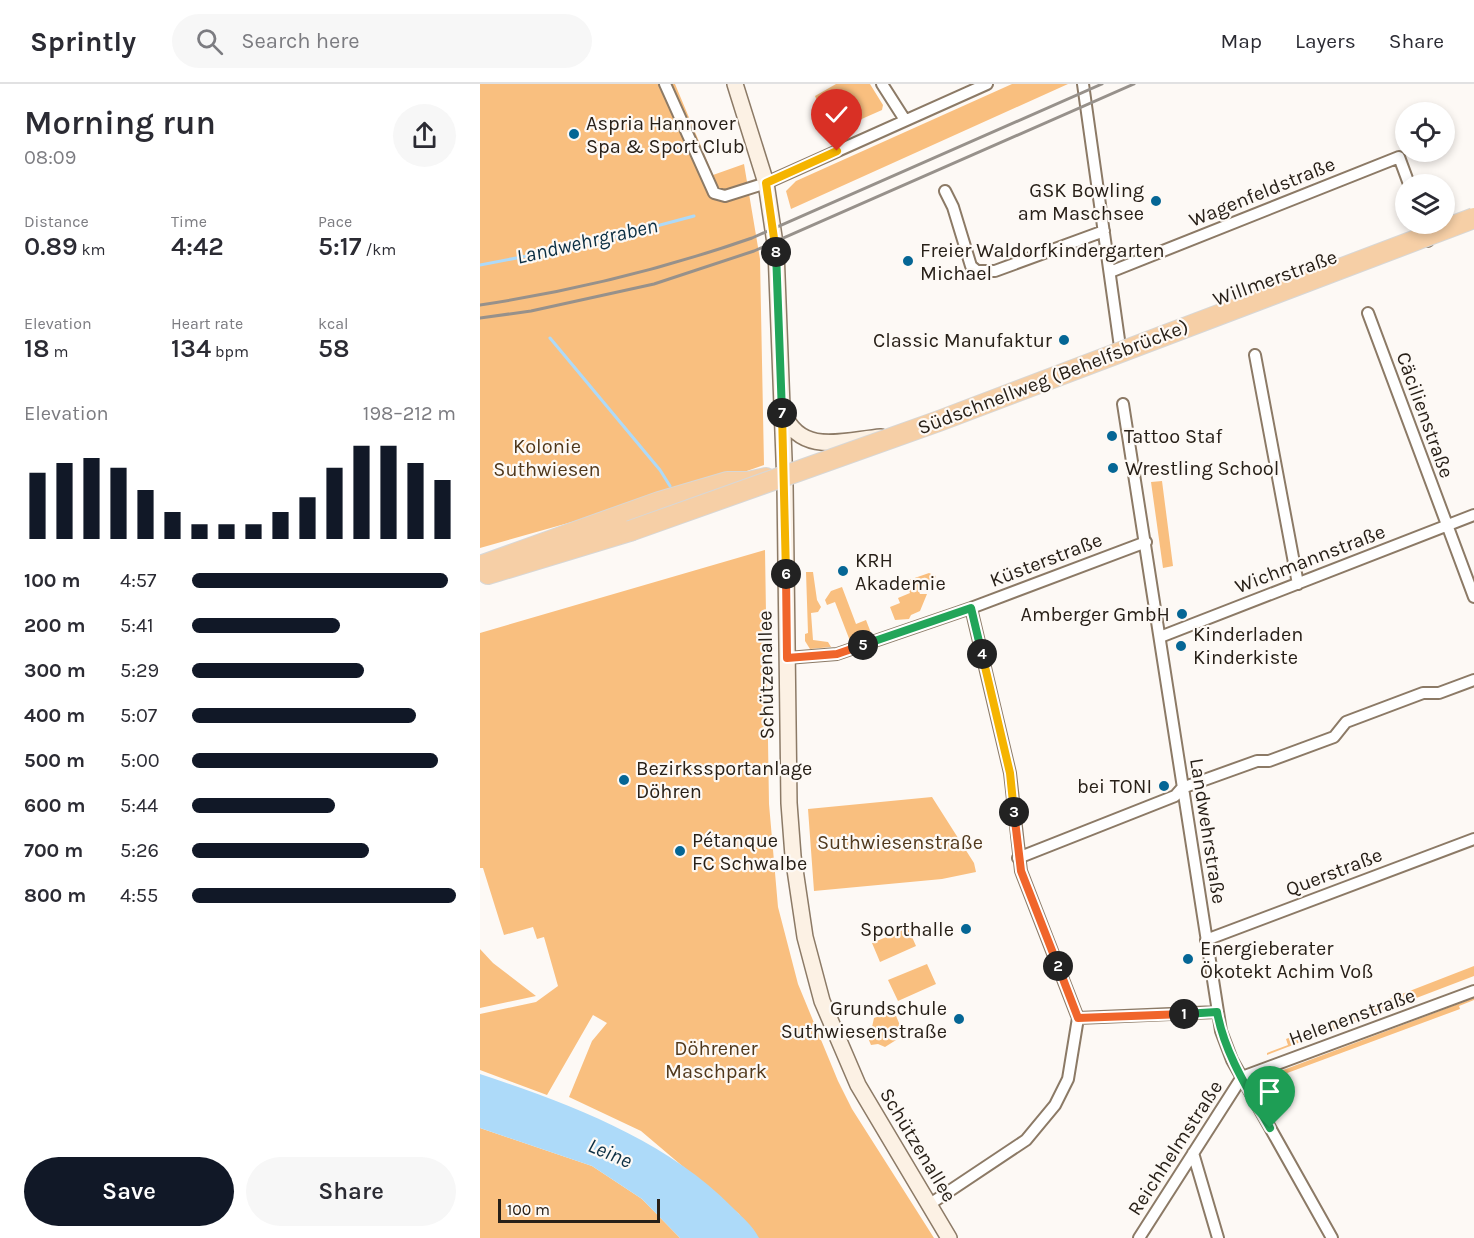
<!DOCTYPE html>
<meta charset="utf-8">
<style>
body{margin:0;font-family:Karla,sans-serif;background:#f7f7f7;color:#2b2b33;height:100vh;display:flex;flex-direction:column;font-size:22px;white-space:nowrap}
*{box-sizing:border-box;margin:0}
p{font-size:20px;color:#7c7c81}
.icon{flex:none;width:33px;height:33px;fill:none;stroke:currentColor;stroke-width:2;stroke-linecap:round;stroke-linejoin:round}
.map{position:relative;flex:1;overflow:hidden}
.side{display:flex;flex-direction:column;background:#fff;width:480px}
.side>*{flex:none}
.buttons{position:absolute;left:915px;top:18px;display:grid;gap:12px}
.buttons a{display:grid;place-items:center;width:60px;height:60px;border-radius:50%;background:#fff;box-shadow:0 3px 9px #0003;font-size:30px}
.scale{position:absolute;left:18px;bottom:15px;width:162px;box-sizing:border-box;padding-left:6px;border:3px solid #282018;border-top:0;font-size:16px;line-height:21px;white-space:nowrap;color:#282018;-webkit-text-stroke:4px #fdf9f5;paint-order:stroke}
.pin{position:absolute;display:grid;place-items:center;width:51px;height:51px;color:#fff;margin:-62px -26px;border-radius:50% 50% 50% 0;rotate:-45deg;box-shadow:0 0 6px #0007}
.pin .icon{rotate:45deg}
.km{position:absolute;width:30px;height:30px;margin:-15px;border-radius:50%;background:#222;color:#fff;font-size:16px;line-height:30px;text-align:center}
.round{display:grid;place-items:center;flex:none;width:63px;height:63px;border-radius:32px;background:#f7f7f7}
.overview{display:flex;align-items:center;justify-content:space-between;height:102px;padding:0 24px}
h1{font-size:33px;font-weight:600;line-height:45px}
.metrics{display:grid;grid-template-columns:repeat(3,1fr);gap:9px;height:102px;padding:6px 24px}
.metrics div{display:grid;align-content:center}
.metrics b{font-size:26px;font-weight:600}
.metrics small{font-size:16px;font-weight:400}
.metrics p{font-size:16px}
.chart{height:168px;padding:12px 24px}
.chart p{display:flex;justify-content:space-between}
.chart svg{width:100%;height:108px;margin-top:6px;stroke:#111827;stroke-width:6}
.action{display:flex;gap:12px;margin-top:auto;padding:12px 24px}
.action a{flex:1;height:69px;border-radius:36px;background:#111827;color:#fff;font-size:24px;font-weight:600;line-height:69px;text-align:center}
.action a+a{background:#f7f7f7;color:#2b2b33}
ul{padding:0 24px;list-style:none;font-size:20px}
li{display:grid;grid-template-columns:96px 72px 1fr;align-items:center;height:45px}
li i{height:15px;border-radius:8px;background:#111827}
header{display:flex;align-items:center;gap:36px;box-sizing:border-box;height:84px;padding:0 30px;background:#fff;border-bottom:2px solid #e1e1e2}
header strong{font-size:28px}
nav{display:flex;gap:33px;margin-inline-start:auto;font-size:21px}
.search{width:420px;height:54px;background:#f7f7f7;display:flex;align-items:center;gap:15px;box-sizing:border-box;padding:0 21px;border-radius:33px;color:#7c7c81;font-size:22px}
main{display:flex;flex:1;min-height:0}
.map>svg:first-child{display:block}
</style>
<header>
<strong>Sprintly</strong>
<div class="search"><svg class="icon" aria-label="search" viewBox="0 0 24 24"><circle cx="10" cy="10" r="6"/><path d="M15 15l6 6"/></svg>Search here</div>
<nav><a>Map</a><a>Layers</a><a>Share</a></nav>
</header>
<main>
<section class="side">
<div class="overview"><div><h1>Morning run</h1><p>08:09</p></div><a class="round"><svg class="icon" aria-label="share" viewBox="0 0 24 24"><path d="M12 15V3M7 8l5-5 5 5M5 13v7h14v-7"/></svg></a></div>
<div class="metrics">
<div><p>Distance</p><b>0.89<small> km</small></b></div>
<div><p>Time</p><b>4:42</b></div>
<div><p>Pace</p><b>5:17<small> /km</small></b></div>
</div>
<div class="metrics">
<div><p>Elevation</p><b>18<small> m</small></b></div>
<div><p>Heart rate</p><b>134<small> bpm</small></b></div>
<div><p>kcal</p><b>58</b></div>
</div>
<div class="chart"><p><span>Elevation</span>198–212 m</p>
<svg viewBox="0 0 160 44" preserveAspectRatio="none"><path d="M5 44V17M15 44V13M25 44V11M35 44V15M45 44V24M55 44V33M65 44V38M75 44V38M85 44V38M95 44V33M105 44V27M115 44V15M125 44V6M135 44V6M145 44V13M155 44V20"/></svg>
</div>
<ul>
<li><b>100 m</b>4:57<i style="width:97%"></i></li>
<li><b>200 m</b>5:41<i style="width:56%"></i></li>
<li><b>300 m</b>5:29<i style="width:65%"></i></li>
<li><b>400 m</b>5:07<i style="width:85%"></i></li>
<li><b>500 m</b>5:00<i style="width:93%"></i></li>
<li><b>600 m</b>5:44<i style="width:54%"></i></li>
<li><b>700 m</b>5:26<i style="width:67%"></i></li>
<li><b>800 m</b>4:55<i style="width:100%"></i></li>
</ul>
<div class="action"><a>Save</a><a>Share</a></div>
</section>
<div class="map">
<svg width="994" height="1154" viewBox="0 0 994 1154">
<rect width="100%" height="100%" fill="#fdf9f5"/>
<!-- green -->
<path fill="#f9bf7f" d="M0 0H195L233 91 264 80 280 175 284 381 244 395 0 464Z
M356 0H390L403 21 402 26 350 49 335 12Z
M532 0H588L311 125 306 107 316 97Z
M682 397 693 482 683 484 671 398Z
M285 466 289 720 298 823 318 900 358 997 372 1025 454 1154H275L259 1130 161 1047 89 1013 112 957 127 939 113 931 67 1011 0 986V930L56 918 78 902 64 853 57 855 53 843 24 851 3 784H0V549Z
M326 488H333L337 516 341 523 338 528 331 529 333 556 348 558 351 563 330 565 325 557V550L328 549Z
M449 489 456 492 451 505 448 506 444 502 438 505 440 510H447L440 527 431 531 429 535 415 536 410 523 420 519 418 514 430 509 426 497Z
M362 503 376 540 386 536 391 549 370 557 355 518 347 521 345 516 351 507Z
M452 713 494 779 496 788 462 795 334 807 328 725Z
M428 844 436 862 400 878 392 859Z
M0 865 13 879 56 912 0 924Z
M447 880 456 900 418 917 408 896Z
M994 882V892L787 971V969L808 961 806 955Z
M994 914V916L979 922 980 925 791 995 790 991Z
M414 927 424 951 405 963 398 960 391 961 385 947 392 943 394 934Z
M0 1044 112 1082 162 1115 200 1154H0Z"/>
<!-- water -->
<path fill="#addaf9" d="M0 990C89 1020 185 1055 252 1123 262 1133 273 1142 279 1154H200L162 1115 112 1082 0 1044Z"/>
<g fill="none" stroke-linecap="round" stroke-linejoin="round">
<!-- stream -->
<path stroke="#addaf9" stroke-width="3" d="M0 181 109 160 214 132
M70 254 180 386 190 402"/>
<!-- street casing -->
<g stroke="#8c7a66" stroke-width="14">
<path id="street" d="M185 0 234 109 245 112 286 99 507 0
M402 0 425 36
M603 0 641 270
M465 107 473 123 491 182 497 187H515L624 147
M942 140 948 157
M630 188 919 73 929 100
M888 229 994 513
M775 271 818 500
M643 320 741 947 752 976 852 1154
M680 553 994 431
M307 574 357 570 491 524 666 458
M538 774 695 712 702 704 777 677H789L854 653 866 638 943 609H959L994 596
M726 856 994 755
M598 934 737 928
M713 1069 738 1154
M450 1120 546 1056 575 1021 588 995 598 934 541 787 530 689 491 524
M659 1154 762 993 994 907"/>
</g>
<!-- secondary casing -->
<g stroke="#8c7a66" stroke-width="18">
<path id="secondary" d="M255 0 286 99 296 166 305 401 309 719 313 772 325 853 342 917 378 1001 469 1154
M304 330C321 372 365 356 401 353"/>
</g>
<!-- highway casing -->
<g stroke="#d8d7d5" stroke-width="22">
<path id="highway" d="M0 482 179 418 247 398H268L286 394
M8 490 150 447"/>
</g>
<!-- street -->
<use href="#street" stroke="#fff" stroke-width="10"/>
<!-- secondary -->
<use href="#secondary" stroke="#fcf1e4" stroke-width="15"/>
<!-- highway -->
<use href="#highway" stroke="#f6cfa6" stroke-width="20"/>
<!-- rail -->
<path stroke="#97918b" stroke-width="3" d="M0 221C93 207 183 185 272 154L622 0
M0 234 51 227 174 200 274 167 654 0"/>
<!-- highway-bridge casing -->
<g stroke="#d8d7d5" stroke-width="22" stroke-linecap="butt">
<path id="highway-bridge" d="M150 447 459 337 994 134"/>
</g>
<!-- highway-bridge -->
<use href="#highway-bridge" stroke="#f6cfa6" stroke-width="20"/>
</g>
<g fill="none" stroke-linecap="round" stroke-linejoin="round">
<!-- split-1 casing -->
<g stroke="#fff" stroke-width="12">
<path id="split-1" d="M704 930 737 928C745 971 769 1007 790 1044"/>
</g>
<!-- split-2 casing -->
<g stroke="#fff" stroke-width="12">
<path id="split-2" d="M578 882 598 934 704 930"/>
</g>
<!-- split-3 casing -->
<g stroke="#fff" stroke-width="12">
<path id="split-3" d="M534 728 541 787 578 882"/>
</g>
<!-- split-4 casing -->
<g stroke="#fff" stroke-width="12">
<path id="split-4" d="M502 570 530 689 534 728"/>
</g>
<!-- split-5 casing -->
<g stroke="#fff" stroke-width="12">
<path id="split-5" d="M383 561 491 524 502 570"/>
</g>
<!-- split-6 casing -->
<g stroke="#fff" stroke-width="12">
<path id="split-6" d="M306 490 307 574 357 570 383 561"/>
</g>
<!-- split-7 casing -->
<g stroke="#fff" stroke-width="12">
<path id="split-7" d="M302 329 306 490"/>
</g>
<!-- split-8 casing -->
<g stroke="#fff" stroke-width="12">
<path id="split-8" d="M296 168 302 329"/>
</g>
<!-- split-9 casing -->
<g stroke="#fff" stroke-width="12">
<path id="split-9" d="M296 168 286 99 357 67"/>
</g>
<!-- split-1 -->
<use href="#split-1" stroke="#22a559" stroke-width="8"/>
<!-- split-2 -->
<use href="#split-2" stroke="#f0652b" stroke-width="8"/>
<!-- split-3 -->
<use href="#split-3" stroke="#f0652b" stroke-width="8"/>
<!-- split-4 -->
<use href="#split-4" stroke="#f5b400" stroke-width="8"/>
<!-- split-5 -->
<use href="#split-5" stroke="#22a559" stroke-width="8"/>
<!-- split-6 -->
<use href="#split-6" stroke="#f0652b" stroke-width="8"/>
<!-- split-7 -->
<use href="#split-7" stroke="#f5b400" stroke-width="8"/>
<!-- split-8 -->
<use href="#split-8" stroke="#22a559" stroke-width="8"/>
<!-- split-9 -->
<use href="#split-9" stroke="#f5b400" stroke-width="8"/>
</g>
<!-- markers -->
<g fill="#056695" stroke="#fdf9f5" stroke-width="2">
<circle cx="94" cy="50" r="6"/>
<circle cx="676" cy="117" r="6"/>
<circle cx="428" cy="177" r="6"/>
<circle cx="584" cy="256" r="6"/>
<circle cx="632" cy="352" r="6"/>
<circle cx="633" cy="384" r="6"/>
<circle cx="363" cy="487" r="6"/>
<circle cx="702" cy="530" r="6"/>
<circle cx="701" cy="562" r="6"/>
<circle cx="144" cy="696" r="6"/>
<circle cx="684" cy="702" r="6"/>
<circle cx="200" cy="767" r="6"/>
<circle cx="486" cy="845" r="6"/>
<circle cx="708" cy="875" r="6"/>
<circle cx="479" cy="935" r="6"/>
</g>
<g text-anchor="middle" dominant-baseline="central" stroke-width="4.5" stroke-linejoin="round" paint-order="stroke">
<!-- poi labels -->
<g font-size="20" fill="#282018" stroke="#fdf9f5" text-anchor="start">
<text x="106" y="39">Aspria Hannover<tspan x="106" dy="23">Spa &amp; Sport Club</tspan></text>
<text x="664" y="106" text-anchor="end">GSK Bowling<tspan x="664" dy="23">am Maschsee</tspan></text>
<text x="440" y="166">Freier Waldorfkindergarten<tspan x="440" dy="23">Michael</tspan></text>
<text x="572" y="256" text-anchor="end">Classic Manufaktur</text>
<text x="644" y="352">Tattoo Staf</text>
<text x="645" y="384">Wrestling School</text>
<text x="375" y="476">KRH<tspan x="375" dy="23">Akademie</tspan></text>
<text x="690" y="530" text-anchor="end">Amberger GmbH</text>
<text x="713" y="550">Kinderladen<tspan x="713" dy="23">Kinderkiste</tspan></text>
<text x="156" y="684">Bezirkssportanlage<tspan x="156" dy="23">Döhren</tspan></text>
<text x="672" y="702" text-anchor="end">bei TONI</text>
<text x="212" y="756">Pétanque<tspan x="212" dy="23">FC Schwalbe</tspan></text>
<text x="474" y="845" text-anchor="end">Sporthalle</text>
<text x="720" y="864">Energieberater<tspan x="720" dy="23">Ökotekt Achim Voß</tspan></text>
<text x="467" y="924" text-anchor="end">Grundschule<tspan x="467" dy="23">Suthwiesenstraße</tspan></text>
</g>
<!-- street labels -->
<g font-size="20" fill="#282018" stroke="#fdf9f5">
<text transform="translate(782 108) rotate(-22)">Wagenfeldstraße</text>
<text transform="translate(795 194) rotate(-20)">Willmerstraße</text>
<text transform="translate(573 293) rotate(-21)">Südschnellweg (Behelfsbrücke)</text>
<text transform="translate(945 331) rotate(70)">Cäcilienstraße</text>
<text transform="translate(830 475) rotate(-21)">Wichmannstraße</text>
<text transform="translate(566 476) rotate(-21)">Küsterstraße</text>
<text transform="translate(286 591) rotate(-91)">Schützenallee</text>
<text transform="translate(728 747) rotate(81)">Landwehrstraße</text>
<text transform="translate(854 788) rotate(-21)">Querstraße</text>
<text transform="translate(872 933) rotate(-20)">Helenenstraße</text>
<text transform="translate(438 1061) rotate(59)">Schützenallee</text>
<text transform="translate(695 1064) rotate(-57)">Reichhelmstraße</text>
</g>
<!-- park labels -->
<g font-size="20" fill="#50381c" stroke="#fdf9f5">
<text x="67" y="362">Kolonie<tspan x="67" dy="23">Suthwiesen</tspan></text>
<text x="420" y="758">Suthwiesenstraße</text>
<text x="236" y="964">Döhrener<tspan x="236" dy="23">Maschpark</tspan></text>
</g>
<!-- water labels -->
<g font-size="21" font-style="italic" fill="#0c2f43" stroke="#fdf9f5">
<text transform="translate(107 157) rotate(-13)">Landwehrgraben</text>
<text transform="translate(130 1069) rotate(23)">Leine</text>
</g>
</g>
</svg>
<div class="buttons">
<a><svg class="icon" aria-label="locate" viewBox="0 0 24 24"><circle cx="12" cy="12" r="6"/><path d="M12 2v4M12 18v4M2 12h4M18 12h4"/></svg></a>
<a><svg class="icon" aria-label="layers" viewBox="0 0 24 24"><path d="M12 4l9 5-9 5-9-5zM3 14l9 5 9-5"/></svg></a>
</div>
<div class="scale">100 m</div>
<div class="pin" style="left:790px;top:1044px;background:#1e9e55"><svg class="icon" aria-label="arrive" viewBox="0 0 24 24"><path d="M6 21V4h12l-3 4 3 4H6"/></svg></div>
<div class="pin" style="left:357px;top:67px;background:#d93025"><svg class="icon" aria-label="check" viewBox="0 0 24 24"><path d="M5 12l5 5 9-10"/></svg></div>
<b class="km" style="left:704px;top:930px">1</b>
<b class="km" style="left:578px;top:882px">2</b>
<b class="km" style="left:534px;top:728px">3</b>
<b class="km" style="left:502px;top:570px">4</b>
<b class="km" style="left:383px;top:561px">5</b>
<b class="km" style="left:306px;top:490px">6</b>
<b class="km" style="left:302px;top:329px">7</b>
<b class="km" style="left:296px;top:168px">8</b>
</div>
</main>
